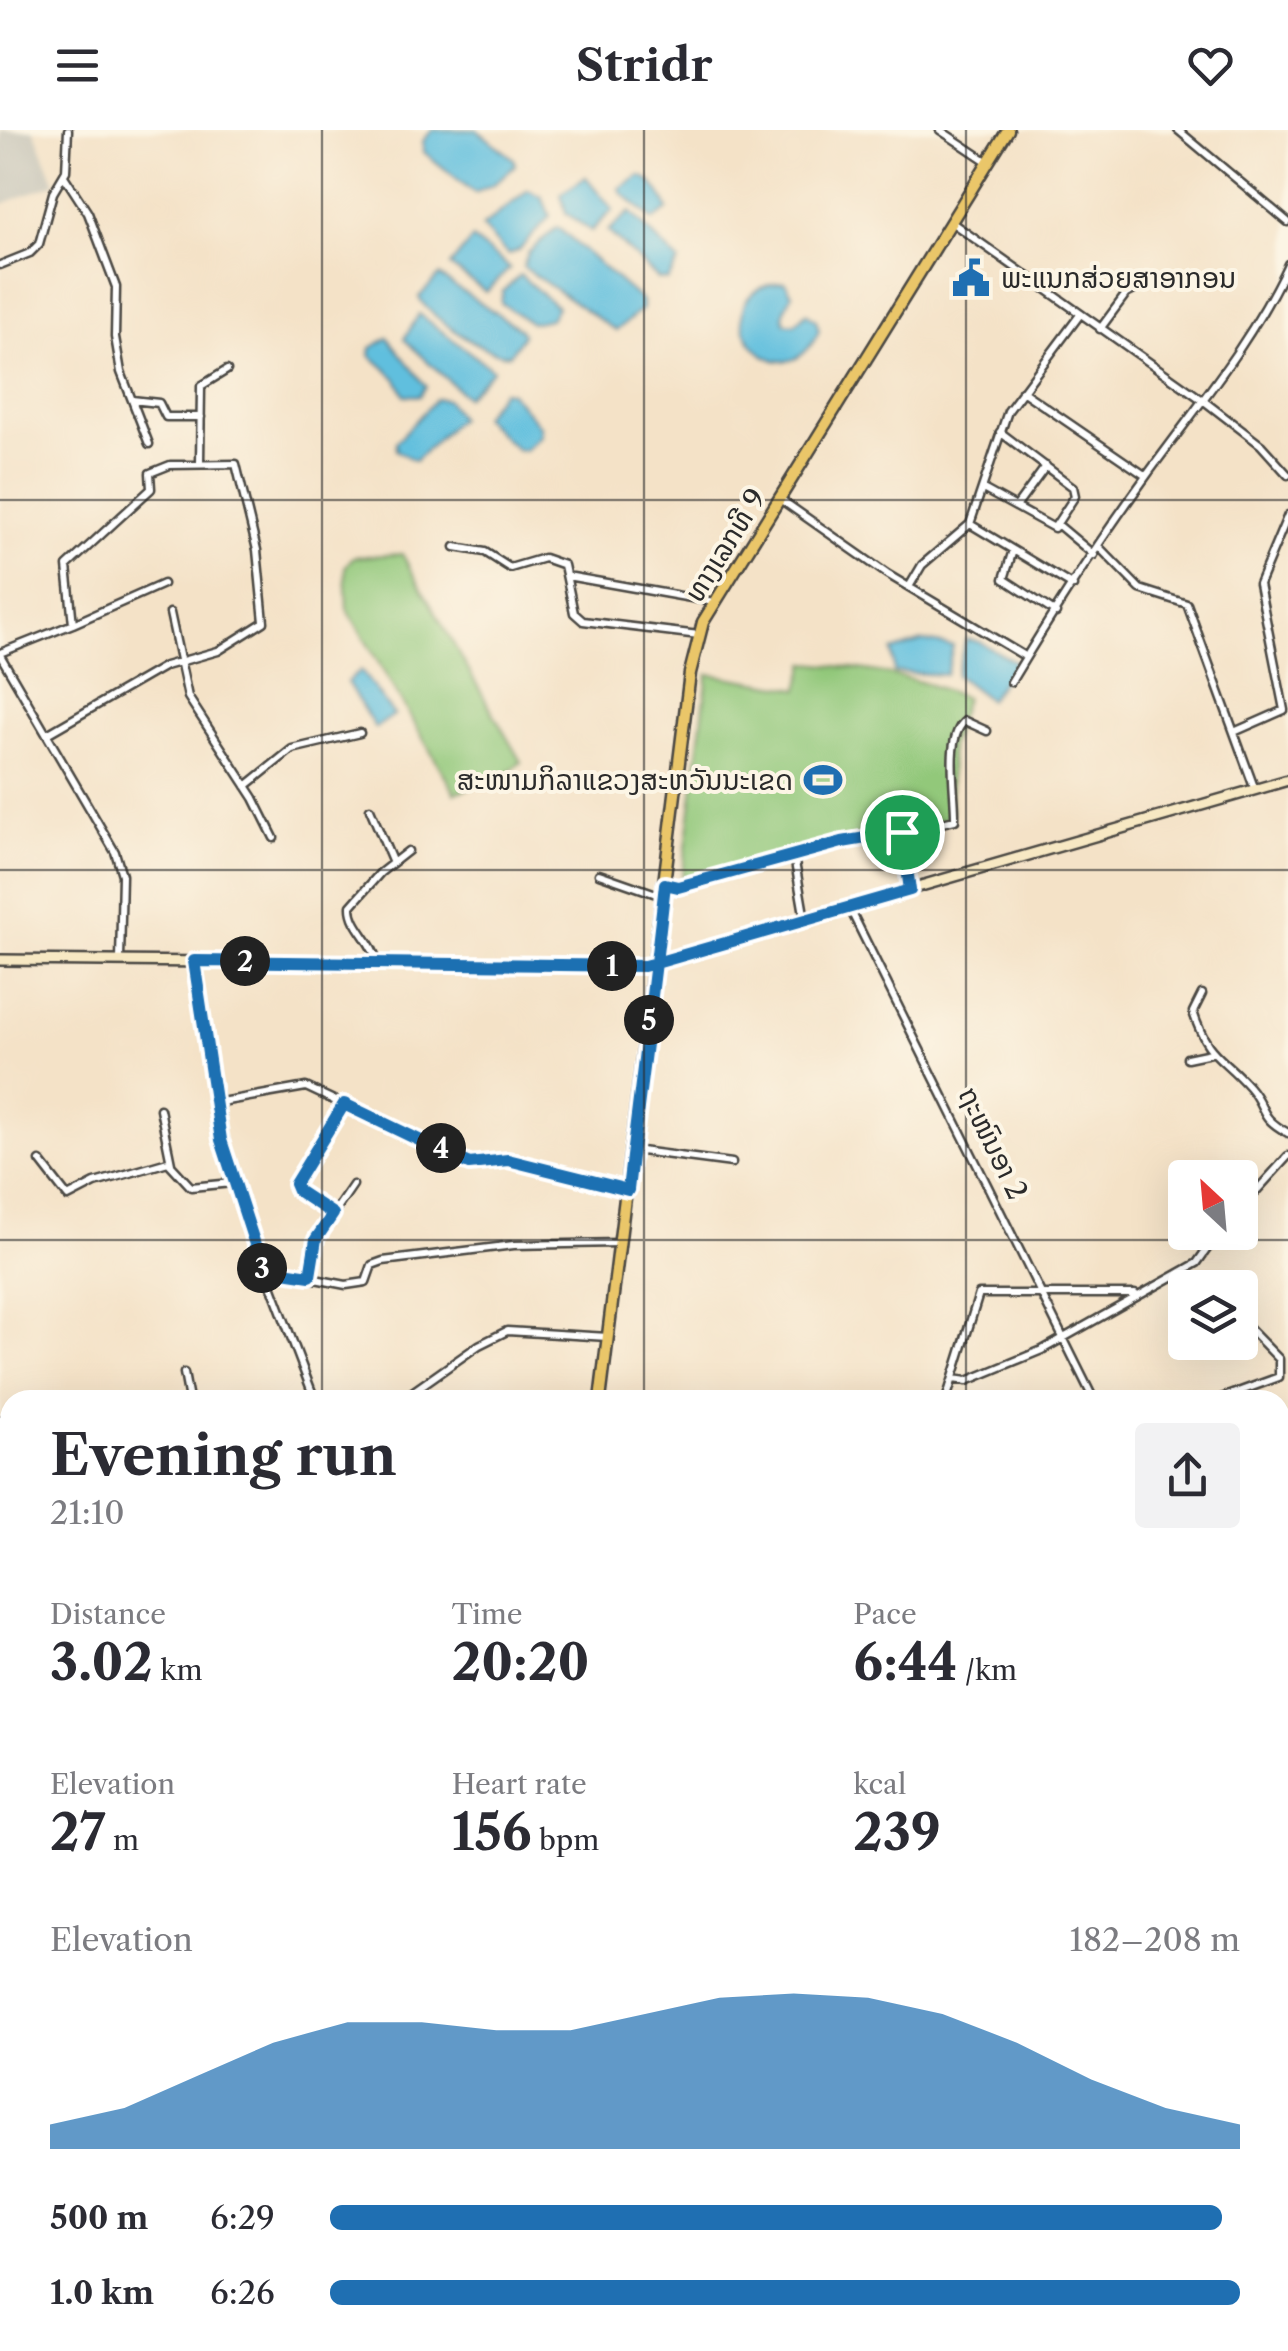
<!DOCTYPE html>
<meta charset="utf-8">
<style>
body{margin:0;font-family:"Libre Caslon Text","Noto Sans Lao",serif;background:#f2f2f3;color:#2b2b33;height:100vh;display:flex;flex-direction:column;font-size:38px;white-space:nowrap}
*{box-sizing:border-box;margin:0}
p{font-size:32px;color:#7c7c81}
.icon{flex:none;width:55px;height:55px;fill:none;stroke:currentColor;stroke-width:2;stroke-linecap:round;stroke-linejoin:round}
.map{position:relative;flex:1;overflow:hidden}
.sheet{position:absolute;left:0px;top:1260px;width:1290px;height:962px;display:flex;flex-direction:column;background:#fff;border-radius:30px 30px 0 0;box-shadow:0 10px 40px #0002}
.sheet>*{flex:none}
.needle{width:65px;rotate:334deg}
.buttons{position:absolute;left:1168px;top:1030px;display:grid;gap:20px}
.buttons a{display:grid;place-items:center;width:90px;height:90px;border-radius:10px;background:#fff;box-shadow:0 10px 40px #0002;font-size:50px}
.pin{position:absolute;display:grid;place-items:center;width:85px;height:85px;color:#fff;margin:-42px;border:5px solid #fff;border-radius:50%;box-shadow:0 2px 10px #0007}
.km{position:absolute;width:50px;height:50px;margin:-25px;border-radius:50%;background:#222;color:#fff;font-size:28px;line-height:50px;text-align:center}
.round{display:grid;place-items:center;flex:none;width:105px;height:105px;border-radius:10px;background:#f2f2f3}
.headline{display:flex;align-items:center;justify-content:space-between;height:170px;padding:0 50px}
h1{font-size:55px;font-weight:700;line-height:75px}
.stats{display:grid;grid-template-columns:repeat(3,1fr);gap:15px;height:170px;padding:10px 50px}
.stats div{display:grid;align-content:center}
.stats b{font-size:50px;font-weight:700}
.stats small{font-size:28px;font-weight:400}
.stats p{font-size:28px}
.chart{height:280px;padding:20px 50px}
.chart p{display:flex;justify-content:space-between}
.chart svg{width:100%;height:180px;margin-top:10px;fill:#1f6fb2;opacity:.7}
ul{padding:0 50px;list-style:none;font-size:32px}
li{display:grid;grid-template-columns:160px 120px 1fr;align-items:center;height:75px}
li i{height:25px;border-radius:12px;background:#1f6fb2}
header{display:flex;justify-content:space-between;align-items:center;height:130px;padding:0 50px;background:#fff;font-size:45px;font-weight:700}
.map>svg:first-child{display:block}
</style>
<header><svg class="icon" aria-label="menu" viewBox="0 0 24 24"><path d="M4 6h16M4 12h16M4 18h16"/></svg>Stridr<svg class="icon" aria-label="heart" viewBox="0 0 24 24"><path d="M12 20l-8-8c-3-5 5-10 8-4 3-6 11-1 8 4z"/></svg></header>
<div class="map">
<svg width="1288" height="2221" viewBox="0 0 1288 2221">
<rect width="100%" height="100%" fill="#fcf5e5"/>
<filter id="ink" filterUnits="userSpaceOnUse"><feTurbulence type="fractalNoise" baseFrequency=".01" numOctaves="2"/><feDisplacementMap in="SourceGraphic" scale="20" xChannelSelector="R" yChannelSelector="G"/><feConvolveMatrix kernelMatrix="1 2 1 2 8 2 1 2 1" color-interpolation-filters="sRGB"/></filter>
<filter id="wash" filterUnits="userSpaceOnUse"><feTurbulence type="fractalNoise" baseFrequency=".0048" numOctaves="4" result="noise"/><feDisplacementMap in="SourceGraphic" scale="40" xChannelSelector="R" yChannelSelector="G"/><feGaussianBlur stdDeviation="2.25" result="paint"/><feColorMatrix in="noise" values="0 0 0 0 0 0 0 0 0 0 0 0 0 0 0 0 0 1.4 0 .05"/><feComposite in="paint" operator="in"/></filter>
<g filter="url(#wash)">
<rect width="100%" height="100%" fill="#f4e2c7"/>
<!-- industrial -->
<path fill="#c7c5b8" d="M0 0H34L55 53 0 75Z"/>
<!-- green -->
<path fill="#92c87a" stroke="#5e7a52" stroke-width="2.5" d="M402 424 521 632 505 646 455 663 347 479 345 437 353 427Z
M806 533C863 538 912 545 965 568L950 616 951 684 947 689 838 710 699 750 682 749 708 544 799 559Z"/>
<!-- water -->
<path fill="#60bfde" stroke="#467584" stroke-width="2.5" d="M432 0H477L514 29 515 35 494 54 475 63 424 22 423 11Z
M640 46C653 49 664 68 668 80L653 90 621 62 620 58Z
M586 47 613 80 591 101 566 83 561 64Z
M528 60 542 67 550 86 519 120 508 125 482 97Z
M630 82 679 132 668 150 658 149 608 101Z
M557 97 642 171V179L616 201 523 137 528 123Z
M472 109 510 138 486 162 450 136Z
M520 145 557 177 550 189 531 193 501 173 503 161Z
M439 146 520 199 523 205 510 224C492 229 426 185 419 167Z
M785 152 792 164 783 185 785 193 795 194 806 183 816 190 819 201C779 288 689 160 785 152Z
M419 184 493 240 466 267 404 209Z
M388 208 426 256 420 266 405 265 396 248 370 225 371 218Z
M502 261 510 262 540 296 541 305 525 320H517L482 287Z
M436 269 447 270 459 288 415 331 396 320V312Z
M966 509 979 512 1016 532 989 570 956 545Z
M923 511 953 516 946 545 894 542 892 521Z
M361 541 394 585 375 598 347 552Z"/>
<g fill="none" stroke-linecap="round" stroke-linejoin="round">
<!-- stream -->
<path stroke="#60bfde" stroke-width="2.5" d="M0 1353 10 1356"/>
</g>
</g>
<g filter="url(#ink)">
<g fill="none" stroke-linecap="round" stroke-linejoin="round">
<!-- street casing -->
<g stroke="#494642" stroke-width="11">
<path id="street" d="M940 0 988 32
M1178 0 1288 92
M64 46 88 83 116 157 115 207 121 242 149 314
M951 92 1204 271 1261 315 1288 345
M0 135 30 123 39 114 53 63 66 41 68 0
M1100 199 1126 164 1150 152
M1022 261 1146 346
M132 270 159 273 166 287H201
M200 333 201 256 227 240
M983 359 1054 398 1075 366 1073 357 1000 302
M780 369 887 444 1026 527
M1016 377 1046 336
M970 394 1073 456
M1057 394 1094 425
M455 417 485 422 510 438 544 428 564 435 574 483 583 491 699 505
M1099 417 1140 459 1187 474 1255 660
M1013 420 1004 449 1056 483
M567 446 714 472
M909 457 922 435 970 394 1008 281 1079 186
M170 483 188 567 254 668 274 708
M73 494 163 454
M0 523 73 494 67 436 151 359 150 343 170 335 236 334 257 420 264 492 218 521 165 536 47 604
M0 525 115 722 122 745 120 830
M1011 552C1053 482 1099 411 1147 345 1197 276 1251 213 1288 134
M1234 602 1284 580 1259 454 1288 385
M246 656 292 619 360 603
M370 679 392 731
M902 702 955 690C956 663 944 608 965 591L987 601
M795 732 805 790
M599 744 662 766
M665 755 678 757 842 712 902 702 910 760
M849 777 1094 1270
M194 831 231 1050 315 1270
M377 832C373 811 350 796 351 776L380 743 408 721
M1202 864 1193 882C1208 928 1221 925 1249 957 1268 979 1257 986 1288 1003
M1187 928 1211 923
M215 973 306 957 469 1034 508 1030 625 1059
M160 979 171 1033
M633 1020 732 1033
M40 1031 68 1067 95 1053 168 1032 191 1057 232 1053
M1240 1079 1288 1026
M333 1085 298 1061 295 1054 344 974
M263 1139 346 1155 366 1152 372 1135 383 1131 514 1115 619 1113
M309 1145 316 1109 353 1055
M184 1243 189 1270
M953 1249 967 1251 1042 1220 1197 1133 1219 1102
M401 1270 479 1215 507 1201 608 1207
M946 1270 979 1164H1135
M1216 1270 1279 1247V1229L1240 1189
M0 1290H10
M1280 1427 1288 1406
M0 1453 10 1405
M0 1461 10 1464
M1280 1502 1288 1500
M0 1606 10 1623
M1280 1634 1288 1650
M0 1675 10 1671
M1280 1691 1288 1687
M0 1967H10
M1280 2058 1288 2070
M1286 2082 1288 2081
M0 2132 10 2129
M130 2212 132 2221
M181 2212 185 2221
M531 2212 536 2221
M1233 2212 1240 2221
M0 2214 10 2210
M325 2221 339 2212
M975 2221 989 2212
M1065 2221 1075 2212"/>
</g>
<!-- secondary casing -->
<g stroke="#494642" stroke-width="14">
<path id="secondary" d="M0 830 644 836 1288 650
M1280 1780 1288 1776
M0 1814H10
M1280 1815 1288 1810
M796 2212 801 2221
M493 2221 507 2212"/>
</g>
<!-- primary casing -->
<g stroke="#494642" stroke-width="15">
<path id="primary" d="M600 1270 690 543 703 492 1008 0
M293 2212V2221"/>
</g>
<!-- street -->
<use href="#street" stroke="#fff" stroke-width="6"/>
<!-- secondary -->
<use href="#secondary" stroke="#f7e8c3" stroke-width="9"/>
<!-- primary -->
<use href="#primary" stroke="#eac669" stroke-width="10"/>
</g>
</g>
<g fill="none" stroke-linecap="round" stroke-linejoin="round" filter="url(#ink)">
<!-- route casing -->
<g stroke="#fff" stroke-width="20">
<path id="route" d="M902 702 910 760 656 833 644 836 194 831 221 1010 263 1139 310 1146 316 1109 333 1084 298 1061 295 1054 344 974 469 1034 508 1030 628 1060C640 958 654 856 665 754L678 757 842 712 902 702"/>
</g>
<!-- route -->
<use href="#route" stroke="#1f6fb2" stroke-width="12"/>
</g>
<!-- grid -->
<path fill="none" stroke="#2b2b2b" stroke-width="2.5" stroke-opacity="0.55" d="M322 0V1270M644 0V1270M966 0V1270M0 370H1288M0 740H1288M0 1110H1288M0 1481H10M1280 1481H1288M0 1851H10M1280 1851H1288M322 2212V2221M644 2212V2221M966 2212V2221"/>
<!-- icons -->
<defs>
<g id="civic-bare" transform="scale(3)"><path d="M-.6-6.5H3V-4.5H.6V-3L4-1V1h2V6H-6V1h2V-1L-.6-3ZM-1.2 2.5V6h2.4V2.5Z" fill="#1f6fb2" stroke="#fcf5e5" stroke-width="2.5" paint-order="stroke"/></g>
<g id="stadium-bare" transform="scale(3)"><path d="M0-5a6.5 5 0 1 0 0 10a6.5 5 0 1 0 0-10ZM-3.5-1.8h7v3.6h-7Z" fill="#1f6fb2" stroke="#fcf5e5" stroke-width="2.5" paint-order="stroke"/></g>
</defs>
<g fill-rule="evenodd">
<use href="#civic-bare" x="971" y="148"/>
<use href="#stadium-bare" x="823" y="650"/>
</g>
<g text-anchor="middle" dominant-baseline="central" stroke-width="8" stroke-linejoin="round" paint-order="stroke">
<!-- poi labels -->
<g font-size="28" fill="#2b2b2b" stroke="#fcf5e5" text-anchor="start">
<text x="1001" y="148">ພະແນກສ່ວຍສາອາກອນ</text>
<text x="793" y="650" text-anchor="end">ສະໜາມກິລາແຂວງສະຫວັນນະເຂດ</text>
</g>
<!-- street labels -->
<g font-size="28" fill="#2b2b2b" stroke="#fcf5e5">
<text transform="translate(725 415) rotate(-58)">ທາງເລກທີ 9</text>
<text transform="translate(993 1013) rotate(64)">ຖະໜົນອາ 2</text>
</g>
</g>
</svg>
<div class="buttons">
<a><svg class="needle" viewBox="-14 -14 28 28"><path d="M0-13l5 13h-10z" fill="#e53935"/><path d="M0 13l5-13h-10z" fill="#7c7c81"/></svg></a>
<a><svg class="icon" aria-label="layers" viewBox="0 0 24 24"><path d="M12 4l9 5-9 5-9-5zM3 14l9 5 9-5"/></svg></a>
</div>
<div class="pin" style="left:902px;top:702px;background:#1e9e55"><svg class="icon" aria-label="arrive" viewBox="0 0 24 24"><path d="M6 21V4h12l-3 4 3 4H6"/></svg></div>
<b class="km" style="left:612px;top:836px">1</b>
<b class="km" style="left:245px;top:831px">2</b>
<b class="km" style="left:262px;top:1138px">3</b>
<b class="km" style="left:441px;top:1018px">4</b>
<b class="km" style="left:649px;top:890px">5</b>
<section class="sheet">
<div class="headline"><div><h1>Evening run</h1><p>21:10</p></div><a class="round"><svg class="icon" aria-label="share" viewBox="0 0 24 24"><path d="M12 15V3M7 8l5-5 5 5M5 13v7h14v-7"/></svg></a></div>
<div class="stats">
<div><p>Distance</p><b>3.02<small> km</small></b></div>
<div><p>Time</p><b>20:20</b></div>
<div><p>Pace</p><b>6:44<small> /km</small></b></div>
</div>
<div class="stats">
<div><p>Elevation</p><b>27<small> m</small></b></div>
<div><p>Heart rate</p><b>156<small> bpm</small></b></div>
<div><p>kcal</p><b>239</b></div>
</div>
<div class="chart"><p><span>Elevation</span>182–208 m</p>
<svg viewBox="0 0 160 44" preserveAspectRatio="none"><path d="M0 44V38L10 34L20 26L30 18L40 13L50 13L60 15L70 15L80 11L90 7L100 6L110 7L120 11L130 18L140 27L150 34L160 38V44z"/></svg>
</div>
<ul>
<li><b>500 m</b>6:29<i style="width:98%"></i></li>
<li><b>1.0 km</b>6:26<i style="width:100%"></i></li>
</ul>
</section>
</div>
